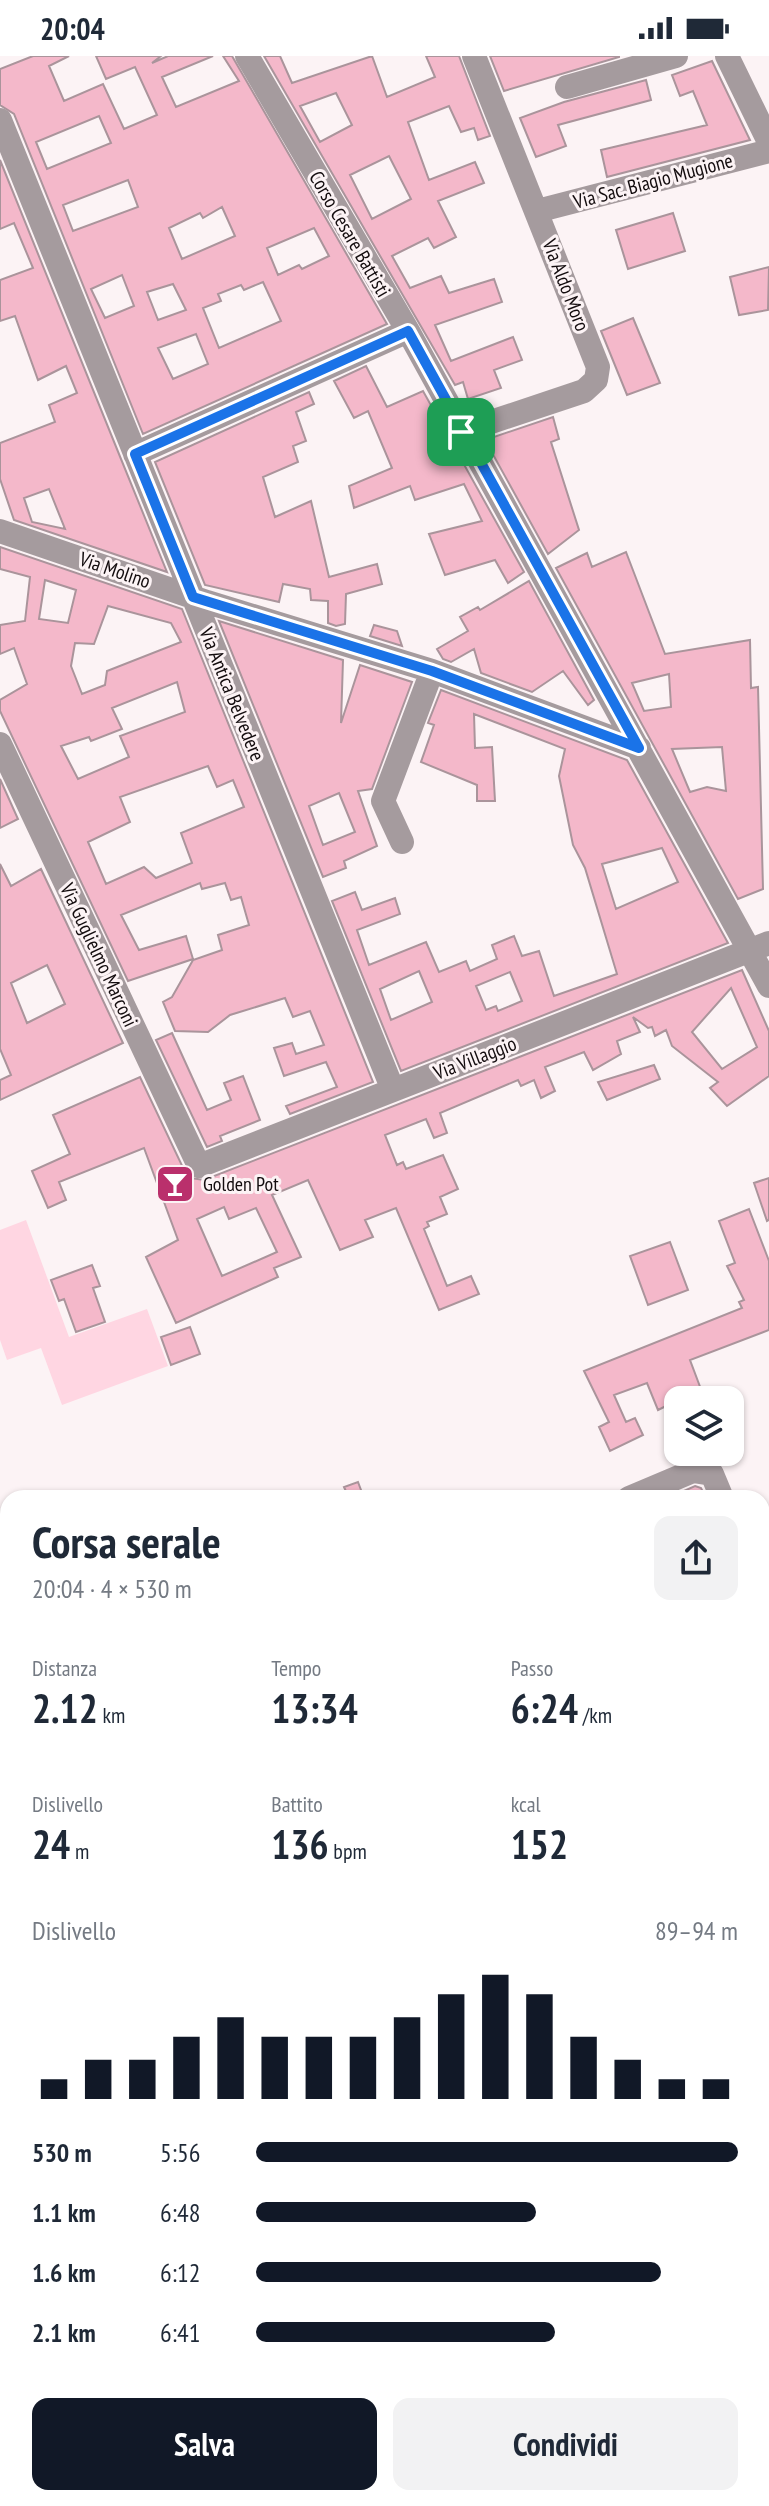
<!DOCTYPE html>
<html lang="it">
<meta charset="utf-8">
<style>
body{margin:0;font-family:"PT Sans Narrow",sans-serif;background:#f2f2f3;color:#1f2937;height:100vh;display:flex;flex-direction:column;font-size:30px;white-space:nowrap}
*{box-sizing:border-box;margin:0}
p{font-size:26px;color:#747a83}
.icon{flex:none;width:44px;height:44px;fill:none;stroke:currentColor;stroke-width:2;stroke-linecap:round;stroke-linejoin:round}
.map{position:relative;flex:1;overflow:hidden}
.panel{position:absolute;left:0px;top:1434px;width:770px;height:1016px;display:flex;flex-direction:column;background:#fff;border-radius:24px 24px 0 0;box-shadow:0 2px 6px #0004}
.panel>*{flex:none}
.buttons{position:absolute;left:664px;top:1330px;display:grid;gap:16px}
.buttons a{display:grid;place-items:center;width:80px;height:80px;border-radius:16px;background:#fff;box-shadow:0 2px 6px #0004;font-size:40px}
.pin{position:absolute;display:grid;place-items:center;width:68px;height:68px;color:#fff;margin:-34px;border-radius:16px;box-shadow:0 4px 12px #0006}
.round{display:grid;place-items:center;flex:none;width:84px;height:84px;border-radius:16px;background:#f2f2f3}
.headline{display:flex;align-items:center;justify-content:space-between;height:136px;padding:0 32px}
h1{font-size:44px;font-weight:700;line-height:60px}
.metrics{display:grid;grid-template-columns:repeat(3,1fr);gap:12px;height:136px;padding:8px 32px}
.metrics div{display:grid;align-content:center}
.metrics b{font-size:40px;font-weight:700}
.metrics small{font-size:22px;font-weight:400}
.metrics p{font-size:22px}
.chart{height:224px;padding:16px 32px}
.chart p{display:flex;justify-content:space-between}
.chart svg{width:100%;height:144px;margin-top:8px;stroke:#111827;stroke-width:6}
.primary-button{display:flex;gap:16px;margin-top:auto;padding:16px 32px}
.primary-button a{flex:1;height:92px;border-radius:16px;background:#111827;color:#fff;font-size:32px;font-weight:700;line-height:92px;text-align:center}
.primary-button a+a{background:#f2f2f3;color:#1f2937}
ul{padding:0 32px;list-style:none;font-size:26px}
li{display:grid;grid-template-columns:128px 96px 1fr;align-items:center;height:60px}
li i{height:20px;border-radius:10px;background:#111827}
.status{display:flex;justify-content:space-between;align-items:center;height:56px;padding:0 40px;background:#fff;direction:ltr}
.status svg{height:22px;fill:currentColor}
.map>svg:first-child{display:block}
</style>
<div class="status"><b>20:04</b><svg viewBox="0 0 49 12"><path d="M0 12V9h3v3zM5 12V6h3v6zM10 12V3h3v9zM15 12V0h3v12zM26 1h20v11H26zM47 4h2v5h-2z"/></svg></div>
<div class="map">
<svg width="769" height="2450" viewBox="0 0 769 2450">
<rect width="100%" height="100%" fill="#fcf3f5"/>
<!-- green -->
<path fill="#ffd6e2" d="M26 1164 69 1281 147 1253 168 1310 62 1349 41 1292 7 1304 0 1284V1174Z"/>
<!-- building -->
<path fill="#f4b8ca" stroke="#aa949b" stroke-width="2" fill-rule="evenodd" d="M33 0H69L49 10 64 45 103 28 124 73 157 59 135 11 106 23 96 0H161L152 7 168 0H213L162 21 176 51 239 25 223 0H232L387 268 143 378 14 58 0 49V13ZM99 60 111 87 47 113 36 86ZM128 124 138 151 73 175 63 149ZM222 151 235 180 182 203 169 172 200 157 203 162ZM314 172 329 200 302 213 299 209 278 219 267 192ZM122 219 134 250 105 262 91 233ZM263 226 281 265 219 292 203 252 221 245 218 238 241 229 244 234ZM173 228 186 254 158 264 147 236ZM196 278 208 308 173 323 158 292Z
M264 0H280L292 27 372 0 387 41 435 21 426 0H459L490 80 478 84 474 72 461 76 449 50 408 66 429 124 475 106 484 127 438 145 456 181 434 192 428 182 392 200 410 232 441 220 449 237 494 223 502 246 435 269 451 305 513 281 522 304 494 314 501 332 468 343 463 326 455 329ZM336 37 352 69 320 86 300 50ZM389 100 411 143 372 163 350 119Z
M490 0H619V1L504 35Z
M712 5 750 84 607 121 601 94 707 69 693 35 680 40 672 19Z
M646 24 651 44 558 69 566 90 536 101 520 62 564 46Z
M0 104 121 403 167 516 14 464 0 423V387L55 366 49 349 77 337 66 310 38 324 15 260 0 265V224L33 212 14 167 0 173ZM49 433 65 473 32 466 24 442Z
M673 157 685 195 628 213 616 174Z
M769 211 768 254 739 259 730 221Z
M633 262 660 327 627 339 601 275Z
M366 310 387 351 423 335 524 516 508 527 495 504 445 519 429 478 482 465 464 428 415 444 410 430 354 452 349 430 392 412 368 355 354 362 334 325Z
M309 336 314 348 296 356 306 385 293 390 298 406 263 421 275 461 311 445 329 521 377 508 382 528 346 538 345 568 336 570 328 567V545L311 544 310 533 283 528 279 546 205 529 155 406Z
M553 361 559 383 551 386 579 474 548 498 485 384Z
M0 491 182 553 373 1026 290 1058 286 1050 337 1031 326 1006 284 1020 274 992 292 987 296 998 324 989 310 955 293 961 285 942 230 959 208 976 175 975 163 946 172 941 193 904 222 894 218 879 249 869 241 841 231 844 225 827 202 833 200 827 121 859 139 894 186 880 193 903 128 925 0 655V644L27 628 14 592 0 598V569L25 565 30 521 0 513ZM45 524 76 534 68 567 39 563ZM108 550 171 567 181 586 107 615 105 629 82 638 71 610 75 587 94 588ZM177 626 185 656 120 680 129 701 78 723 61 690 89 681 91 685 122 673 112 652ZM208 710 217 731 233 724 244 751 181 777 192 807 156 822 144 811 106 828 88 786 130 766 120 741Z
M626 496 665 598 750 584 751 632 758 631 763 833 738 843 556 512 587 497 592 511ZM669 618 671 651 644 655 632 627ZM722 691 726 735 707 731 690 736 672 693Z
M529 525 594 644 588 649 563 615 532 636 481 617 474 593 451 606 443 603 437 593 468 575 460 561 478 551 480 554Z
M219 565 343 604 341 667 360 609 412 626 372 733 358 735 377 790 344 805 346 812 323 821ZM339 737 355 776 323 789 309 750Z
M374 569 397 575 402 590 370 580Z
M441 634 627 704 728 887 401 1015 332 845 355 836 362 854 395 842 400 858 357 874 369 909 426 886 439 916 466 905 470 915 497 903 492 889 514 880 522 900 539 895 554 940 617 918 585 812 573 789 559 720 565 693 474 658 475 692 492 691 495 745H477V729L421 706 434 669 428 667ZM662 792 678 826 616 853 602 808ZM419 915 432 946 391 964 380 933ZM510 916 522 945 498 955 496 950 486 954 476 930Z
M0 723 18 763 0 772Z
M0 808 11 830 41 813 123 987 0 1044V1024L11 1019 0 993ZM47 909 65 948 27 967 11 927Z
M742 914 769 975V1020L727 1050 710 1032 718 1026 672 990 666 974 655 980 652 971 648 972 633 961 640 976 617 985 621 998 593 1014 584 996 545 1011 555 1035 541 1042 534 1024 521 1030 518 1024 440 1057 447 1077 434 1082 426 1063 385 1079 397 1109 403 1106 406 1113 443 1099 458 1133 440 1141 447 1158 427 1166 429 1170 424 1173 447 1230 471 1220 479 1238 439 1254 396 1152 365 1164 373 1181 340 1194 308 1124 272 1139 301 1201 274 1212 278 1221 176 1267 146 1201 178 1184 144 1092 59 1126 66 1144 48 1152 32 1115 70 1098 53 1059 140 1021 185 1116 191 1122 204 1124ZM731 932 757 991 722 1013 692 976ZM224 1151 229 1163 256 1152 277 1196 222 1220 197 1163Z
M172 977 207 1054 231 1044 224 1027 243 1020 260 1064 220 1080 222 1085 207 1091 156 984Z
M654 1009 660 1023 607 1044 598 1026Z
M769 1122V1164L767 1165 754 1127Z
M749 1153 769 1205V1274L690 1304 705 1344H678L658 1354 647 1327 614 1339 626 1366 635 1362 643 1379 610 1395 599 1371 609 1366 584 1315 742 1252 739 1246 744 1244 727 1210 735 1207 719 1165Z
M670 1186 688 1234 648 1249 630 1200Z
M92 1209 100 1230 93 1232 105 1266 76 1276 64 1243 59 1245 51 1224Z
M190 1271 200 1298 171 1309 161 1281Z
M358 1426 364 1442H349L344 1431Z
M695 1430 701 1432 706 1442H668Z"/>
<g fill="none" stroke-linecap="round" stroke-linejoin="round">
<!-- path -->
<path stroke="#b4acae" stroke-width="3" stroke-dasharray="4 4" stroke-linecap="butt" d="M0 1867 8 1863
M370 2442 372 2450"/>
<!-- minor -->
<path stroke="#a59b9e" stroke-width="24" d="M247 0 408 275 769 930
M727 0 769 86
M567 31 676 0
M0 64 393 1034
M537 155 769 95
M461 376 584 335 596 324 598 311 474 0
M135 398 408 275
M0 475 207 546 432 615 639 692
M0 688 199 1110 769 887
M402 786 383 745 432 615
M629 1442 693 1415 712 1418 722 1442
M762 1533 769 1549
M762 1570 769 1567
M762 1919 769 1916
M762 2052 769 2040
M762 2076 769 2074
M0 2151H8
M762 2232 769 2230
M762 2432 769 2430
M233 2442 236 2450
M711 2450 734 2442"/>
</g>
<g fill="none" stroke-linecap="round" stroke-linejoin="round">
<!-- route casing -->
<g stroke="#fff" stroke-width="16">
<path id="route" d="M408 275 639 692 432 615 193 541 135 398Z"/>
</g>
<!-- route -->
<use href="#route" stroke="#1a73e8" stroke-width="10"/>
</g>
<!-- icons -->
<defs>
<g id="bar-square" transform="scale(2)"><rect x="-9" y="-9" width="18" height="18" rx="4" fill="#ba306c" stroke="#fcf3f5"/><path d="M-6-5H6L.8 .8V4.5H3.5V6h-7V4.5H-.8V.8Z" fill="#fff"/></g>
</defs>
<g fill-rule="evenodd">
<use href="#bar-square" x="175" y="1128"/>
</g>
<g text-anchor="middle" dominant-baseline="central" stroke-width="6" stroke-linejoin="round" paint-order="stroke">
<!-- street labels -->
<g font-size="20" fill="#130c0e" stroke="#fcf3f5">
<text transform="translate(653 125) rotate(-15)">Via Sac. Biagio Mugione</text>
<text transform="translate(350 178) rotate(60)">Corso Cesare Battisti</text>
<text transform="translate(566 229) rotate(69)">Via Aldo Moro</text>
<text transform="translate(115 514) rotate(19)">Via Molino</text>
<text transform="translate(232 638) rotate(68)">Via Antica Belvedere</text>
<text transform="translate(99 899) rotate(65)">Via Guglielmo Marconi</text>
<text transform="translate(475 1002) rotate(-21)">Via Villaggio</text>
</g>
<!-- poi labels -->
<g font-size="20" fill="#130c0e" stroke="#fcf3f5" text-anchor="start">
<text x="203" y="1128">Golden Pot</text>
</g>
</g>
</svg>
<div class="buttons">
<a><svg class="icon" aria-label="layers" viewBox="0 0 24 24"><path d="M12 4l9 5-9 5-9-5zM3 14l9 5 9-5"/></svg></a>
</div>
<div class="pin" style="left:461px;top:376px;background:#1e9e55"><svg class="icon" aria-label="arrive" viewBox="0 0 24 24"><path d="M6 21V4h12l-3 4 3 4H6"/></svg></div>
<section class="panel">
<div class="headline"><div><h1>Corsa serale</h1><p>20:04 · 4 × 530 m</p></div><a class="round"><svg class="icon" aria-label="share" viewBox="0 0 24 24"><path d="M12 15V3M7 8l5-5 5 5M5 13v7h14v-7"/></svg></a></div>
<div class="metrics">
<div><p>Distanza</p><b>2.12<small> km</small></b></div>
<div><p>Tempo</p><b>13:34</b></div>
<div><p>Passo</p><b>6:24<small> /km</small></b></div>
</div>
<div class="metrics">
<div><p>Dislivello</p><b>24<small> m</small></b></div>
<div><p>Battito</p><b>136<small> bpm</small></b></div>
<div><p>kcal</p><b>152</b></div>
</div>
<div class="chart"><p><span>Dislivello</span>89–94 m</p>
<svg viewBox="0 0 160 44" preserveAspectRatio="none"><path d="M5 44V38M15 44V32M25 44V32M35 44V25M45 44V19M55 44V25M65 44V25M75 44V25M85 44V19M95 44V12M105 44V6M115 44V12M125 44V25M135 44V32M145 44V38M155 44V38"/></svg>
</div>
<ul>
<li><b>530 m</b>5:56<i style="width:100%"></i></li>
<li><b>1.1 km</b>6:48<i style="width:58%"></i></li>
<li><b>1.6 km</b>6:12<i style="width:84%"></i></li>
<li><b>2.1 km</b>6:41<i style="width:62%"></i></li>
</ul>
<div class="primary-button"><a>Salva</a><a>Condividi</a></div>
</section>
</div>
